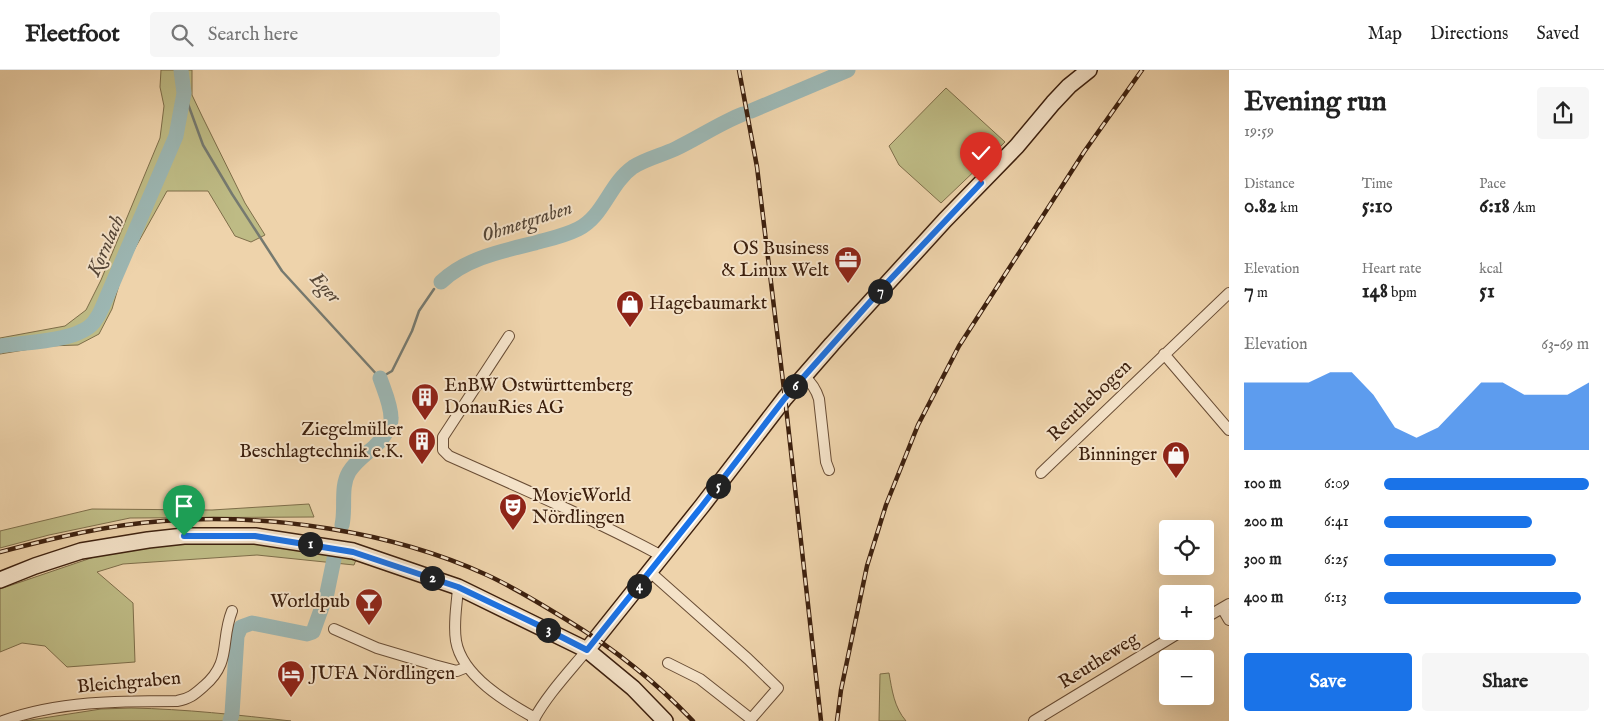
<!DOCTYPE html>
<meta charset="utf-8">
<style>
body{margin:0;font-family:"IM FELL English",serif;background:#f6f6f6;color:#222;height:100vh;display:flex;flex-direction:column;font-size:19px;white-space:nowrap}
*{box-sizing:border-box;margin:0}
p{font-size:16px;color:#767676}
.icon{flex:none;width:28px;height:28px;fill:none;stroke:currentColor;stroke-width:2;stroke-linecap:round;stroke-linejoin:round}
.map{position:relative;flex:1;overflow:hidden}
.drawer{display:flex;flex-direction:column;background:#fff;width:375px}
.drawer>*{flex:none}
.fabs{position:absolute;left:1159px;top:450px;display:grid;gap:10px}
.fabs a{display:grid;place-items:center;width:55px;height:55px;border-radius:5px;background:#fff;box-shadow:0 5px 20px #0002;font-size:25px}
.pin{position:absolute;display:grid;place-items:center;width:42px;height:42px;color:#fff;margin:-51px -21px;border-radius:50% 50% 50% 0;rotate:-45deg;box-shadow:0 0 5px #0007}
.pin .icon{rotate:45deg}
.km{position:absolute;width:25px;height:25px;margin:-12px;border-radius:50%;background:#222;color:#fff;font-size:14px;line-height:25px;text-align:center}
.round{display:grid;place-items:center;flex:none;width:52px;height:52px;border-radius:5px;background:#f6f6f6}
.overview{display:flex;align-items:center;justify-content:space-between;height:85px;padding:0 15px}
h1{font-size:28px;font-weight:700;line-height:38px}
.figures{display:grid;grid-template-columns:repeat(3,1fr);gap:8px;height:85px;padding:5px 15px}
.figures div{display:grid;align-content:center}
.figures b{font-size:21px;font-weight:700}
.figures small{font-size:14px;font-weight:400}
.figures p{font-size:14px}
.chart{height:140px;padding:10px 15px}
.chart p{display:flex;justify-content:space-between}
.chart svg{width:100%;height:90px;margin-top:5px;fill:#1a73e8;opacity:.7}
.primary-button{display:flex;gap:10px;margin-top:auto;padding:10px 15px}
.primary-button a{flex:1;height:58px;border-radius:5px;background:#1a73e8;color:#fff;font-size:20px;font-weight:700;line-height:58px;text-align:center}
.primary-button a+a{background:#f6f6f6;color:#222}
ul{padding:0 15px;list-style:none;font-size:16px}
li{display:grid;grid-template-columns:80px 60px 1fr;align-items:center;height:38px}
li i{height:12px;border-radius:6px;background:#1a73e8}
header{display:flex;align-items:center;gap:30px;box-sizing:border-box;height:70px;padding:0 25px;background:#fff;border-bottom:1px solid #e0e0e0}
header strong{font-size:24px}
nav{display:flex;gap:28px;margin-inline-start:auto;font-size:18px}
.search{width:350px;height:45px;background:#f6f6f6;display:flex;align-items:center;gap:12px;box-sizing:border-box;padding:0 18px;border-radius:5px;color:#767676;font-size:19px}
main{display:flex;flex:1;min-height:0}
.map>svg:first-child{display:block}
</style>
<header>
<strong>Fleetfoot</strong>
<div class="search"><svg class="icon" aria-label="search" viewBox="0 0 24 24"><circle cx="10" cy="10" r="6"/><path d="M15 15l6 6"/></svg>Search here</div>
<nav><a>Map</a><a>Directions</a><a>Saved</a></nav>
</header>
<main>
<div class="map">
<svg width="1229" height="651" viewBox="0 0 1229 651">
<rect width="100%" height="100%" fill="#eed3ab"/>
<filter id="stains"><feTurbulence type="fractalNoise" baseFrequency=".004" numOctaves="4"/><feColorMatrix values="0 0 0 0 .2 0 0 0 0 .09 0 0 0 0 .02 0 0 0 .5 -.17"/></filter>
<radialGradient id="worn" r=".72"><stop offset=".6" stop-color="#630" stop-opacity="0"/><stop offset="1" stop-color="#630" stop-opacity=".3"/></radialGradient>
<!-- green -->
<path fill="#bebb85" stroke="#7e6e4a" d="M161 0H192V25L202 46 245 133 265 165 251 172 235 166 208 121H167L124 198 112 239 99 264 78 275 48 276 0 284V268L65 256 86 240 101 210 160 68 164 36 160 17Z
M946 18 1005 72 941 133 899 95 889 76Z
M309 434 314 447 130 448 49 465 0 478V461L92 439 212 440Z
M188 471H245L357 487 354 495 257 485 123 494 97 502 133 533 135 592 67 597 45 576 22 573 0 582V519L97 486Z
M889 603C892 620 894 637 906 651H879L880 604Z
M131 638C185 639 238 645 291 651H24L101 639Z"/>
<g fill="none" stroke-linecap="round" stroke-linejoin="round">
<!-- stream -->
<path stroke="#767a70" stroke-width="2.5" d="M184 23 203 75 232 124 282 201 380 308 392 301 412 261 419 241 434 219"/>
<!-- river -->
<path stroke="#9cb6b2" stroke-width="15" d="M751 41 848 0
M441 212C466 188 502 181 535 173 549 169 564 166 578 159 604 146 609 114 633 97 645 89 662 85 675 79 698 68 720 53 743 44
M0 276C25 272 78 272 94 252 97 248 100 243 102 238L176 66 184 23 181 0
M342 455C346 438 340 417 349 402 355 392 365 385 374 377 380 372 392 357 391 348 391 335 384 320 380 308
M230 651 232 644 237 566 241 557 252 553 307 564 313 562 327 523 334 489"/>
<!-- minor casing -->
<g stroke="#694d35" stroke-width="12">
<path id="minor" d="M509 266 443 367V380L449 386C521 418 593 449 662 486
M1164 284 1229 360
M804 306C812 313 816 319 819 329L826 392 829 400
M1041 403 1229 223
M650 502 748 589 778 618 751 649 700 609 668 593
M458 517C457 535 453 553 456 571 462 606 506 632 535 648
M1222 538 1229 550
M1205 548 1229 534
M334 559 377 578 434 595 457 601 467 597
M3 651C58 631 118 631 177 631 189 629 194 625 204 616 232 592 220 571 232 541
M533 651C547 625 568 603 587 580
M1034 651 1182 561"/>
</g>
<!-- secondary casing -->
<g stroke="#3d200e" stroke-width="18">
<path id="secondary" d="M0 510 35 496 81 481 148 470 184 466H255L353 481 458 517 587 580 633 618 665 651
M587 580 702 436 785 328 832 274 945 150 1017 76 1053 33 1069 16 1089 0"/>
</g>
<!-- minor -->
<use href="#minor" stroke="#f4e2c8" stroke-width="10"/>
<!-- secondary -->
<use href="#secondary" stroke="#f4e2c8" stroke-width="15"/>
<!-- rail casing -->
<g stroke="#3d200e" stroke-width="4.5">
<path id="rail" d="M739 0 757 97 785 328 821 651
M0 482C54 468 107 455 163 451 268 443 391 461 487 505 515 518 541 534 567 550 613 578 655 611 693 651
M837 651 841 620 867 496 886 435 918 355 959 276 1084 82 1142 0"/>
</g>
<!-- rail -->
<use href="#rail" stroke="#f4e2c8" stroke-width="2.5" stroke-dasharray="8" stroke-linecap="butt"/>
</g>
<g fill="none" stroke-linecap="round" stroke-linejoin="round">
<!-- route casing -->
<g stroke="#fff" stroke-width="10">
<path id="route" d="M184 466H255L353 482 458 517 538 555 587 580 702 436 785 328 885 215 981 113"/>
</g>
<!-- route -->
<use href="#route" stroke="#1a73e8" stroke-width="6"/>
</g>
<!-- icons -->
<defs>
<g id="office-pin" transform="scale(1.4375)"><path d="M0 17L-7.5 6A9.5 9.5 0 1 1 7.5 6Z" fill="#8f2418" stroke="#f4e2c8"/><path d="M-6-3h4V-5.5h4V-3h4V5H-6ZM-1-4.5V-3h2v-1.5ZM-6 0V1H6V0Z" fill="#fff"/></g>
<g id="shop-pin" transform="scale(1.4375)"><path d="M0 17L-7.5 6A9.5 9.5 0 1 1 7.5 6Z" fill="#8f2418" stroke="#f4e2c8"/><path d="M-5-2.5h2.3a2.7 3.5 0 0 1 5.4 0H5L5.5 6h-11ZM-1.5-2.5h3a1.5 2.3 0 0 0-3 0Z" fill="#fff"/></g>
<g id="building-pin" transform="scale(1.4375)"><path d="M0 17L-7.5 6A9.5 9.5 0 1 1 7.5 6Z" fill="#8f2418" stroke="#f4e2c8"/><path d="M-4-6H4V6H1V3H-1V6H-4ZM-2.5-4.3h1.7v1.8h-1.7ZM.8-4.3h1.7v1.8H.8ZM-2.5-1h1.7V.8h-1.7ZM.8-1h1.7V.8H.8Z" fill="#fff"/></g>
<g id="theatre-pin" transform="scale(1.4375)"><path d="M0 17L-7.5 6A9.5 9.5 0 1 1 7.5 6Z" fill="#8f2418" stroke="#f4e2c8"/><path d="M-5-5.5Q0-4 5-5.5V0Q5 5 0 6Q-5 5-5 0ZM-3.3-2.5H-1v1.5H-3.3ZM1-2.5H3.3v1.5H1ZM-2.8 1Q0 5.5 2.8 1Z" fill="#fff"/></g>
<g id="bar-pin" transform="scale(1.4375)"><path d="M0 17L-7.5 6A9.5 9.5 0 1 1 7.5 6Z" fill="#8f2418" stroke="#f4e2c8"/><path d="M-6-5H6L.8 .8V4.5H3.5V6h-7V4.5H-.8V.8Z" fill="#fff"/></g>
<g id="hotel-pin" transform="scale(1.4375)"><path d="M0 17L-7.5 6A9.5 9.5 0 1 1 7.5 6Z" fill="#8f2418" stroke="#f4e2c8"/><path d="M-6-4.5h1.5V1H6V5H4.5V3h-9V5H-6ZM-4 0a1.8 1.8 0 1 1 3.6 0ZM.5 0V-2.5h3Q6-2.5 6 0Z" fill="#fff"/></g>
</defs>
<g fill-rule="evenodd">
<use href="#office-pin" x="848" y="190"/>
<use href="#shop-pin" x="630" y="234"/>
<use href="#building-pin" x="425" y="327"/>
<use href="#building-pin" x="422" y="371"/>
<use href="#shop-pin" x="1176" y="385"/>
<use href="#theatre-pin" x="513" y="437"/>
<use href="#bar-pin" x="369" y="532"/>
<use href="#hotel-pin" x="291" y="604"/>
</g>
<g text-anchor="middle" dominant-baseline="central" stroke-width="4" stroke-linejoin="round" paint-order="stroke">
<!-- poi labels -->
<g font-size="19" fill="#3d200e" stroke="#f4e2c8" text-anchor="end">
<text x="829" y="179">OS Business<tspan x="829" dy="22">&amp; Linux Welt</tspan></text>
<text x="649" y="234" text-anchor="start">Hagebaumarkt</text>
<text x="444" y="316" text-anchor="start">EnBW Ostwürttemberg<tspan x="444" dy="22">DonauRies AG</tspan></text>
<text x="403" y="360">Ziegelmüller<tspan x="403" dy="22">Beschlagtechnik e.K.</tspan></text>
<text x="1157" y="385">Binninger</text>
<text x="532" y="426" text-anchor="start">MovieWorld<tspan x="532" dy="22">Nördlingen</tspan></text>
<text x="350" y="532">Worldpub</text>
<text x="310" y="604" text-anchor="start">JUFA Nördlingen</text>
</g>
<!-- street labels -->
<g font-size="19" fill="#3d200e" stroke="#f4e2c8">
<text transform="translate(1090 331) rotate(-44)">Reuthebogen</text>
<text transform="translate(1099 591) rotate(-32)">Reutheweg</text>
<text transform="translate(129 613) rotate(-5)">Bleichgraben</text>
</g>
<!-- water labels -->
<g font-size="20" font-style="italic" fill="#554637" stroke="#f4e2c8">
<text transform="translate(527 152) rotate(-18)">Ohmetgraben</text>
<text transform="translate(106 176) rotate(-66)">Kornlach</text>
<text transform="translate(325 218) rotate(47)">Eger</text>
</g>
</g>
<rect width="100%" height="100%" filter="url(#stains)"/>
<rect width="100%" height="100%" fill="url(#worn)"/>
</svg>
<div class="fabs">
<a><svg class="icon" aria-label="locate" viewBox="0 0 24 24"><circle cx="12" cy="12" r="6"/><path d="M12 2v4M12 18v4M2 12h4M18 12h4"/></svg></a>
<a>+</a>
<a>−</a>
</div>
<div class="pin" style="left:184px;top:466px;background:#1e9e55"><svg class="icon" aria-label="arrive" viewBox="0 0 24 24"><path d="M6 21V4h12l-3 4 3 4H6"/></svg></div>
<div class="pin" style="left:981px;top:113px;background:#d93025"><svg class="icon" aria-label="check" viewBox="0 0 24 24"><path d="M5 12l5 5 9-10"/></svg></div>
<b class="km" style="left:310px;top:474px">1</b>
<b class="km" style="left:432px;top:508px">2</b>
<b class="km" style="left:548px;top:560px">3</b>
<b class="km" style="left:639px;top:516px">4</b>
<b class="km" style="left:718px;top:416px">5</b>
<b class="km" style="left:795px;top:316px">6</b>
<b class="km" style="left:880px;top:221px">7</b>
</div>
<section class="drawer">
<div class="overview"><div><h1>Evening run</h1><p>19:59</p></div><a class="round"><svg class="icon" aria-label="share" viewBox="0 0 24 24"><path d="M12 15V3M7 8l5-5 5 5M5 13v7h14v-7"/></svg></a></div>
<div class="figures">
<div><p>Distance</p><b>0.82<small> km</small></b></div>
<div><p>Time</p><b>5:10</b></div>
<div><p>Pace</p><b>6:18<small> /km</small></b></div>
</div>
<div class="figures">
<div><p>Elevation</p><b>7<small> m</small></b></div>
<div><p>Heart rate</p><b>148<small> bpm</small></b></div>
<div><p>kcal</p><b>51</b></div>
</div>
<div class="chart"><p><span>Elevation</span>63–69 m</p>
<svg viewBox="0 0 160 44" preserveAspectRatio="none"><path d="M0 44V11L10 11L20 11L30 11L40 6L50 6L60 17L70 33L80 38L90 33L100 22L110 11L120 11L130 17L140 17L150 17L160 11V44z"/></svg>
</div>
<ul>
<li><b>100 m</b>6:09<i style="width:100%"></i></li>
<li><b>200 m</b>6:41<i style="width:72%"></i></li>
<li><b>300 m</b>6:25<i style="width:84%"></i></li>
<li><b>400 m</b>6:13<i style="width:96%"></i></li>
</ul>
<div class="primary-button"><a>Save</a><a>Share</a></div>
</section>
</main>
